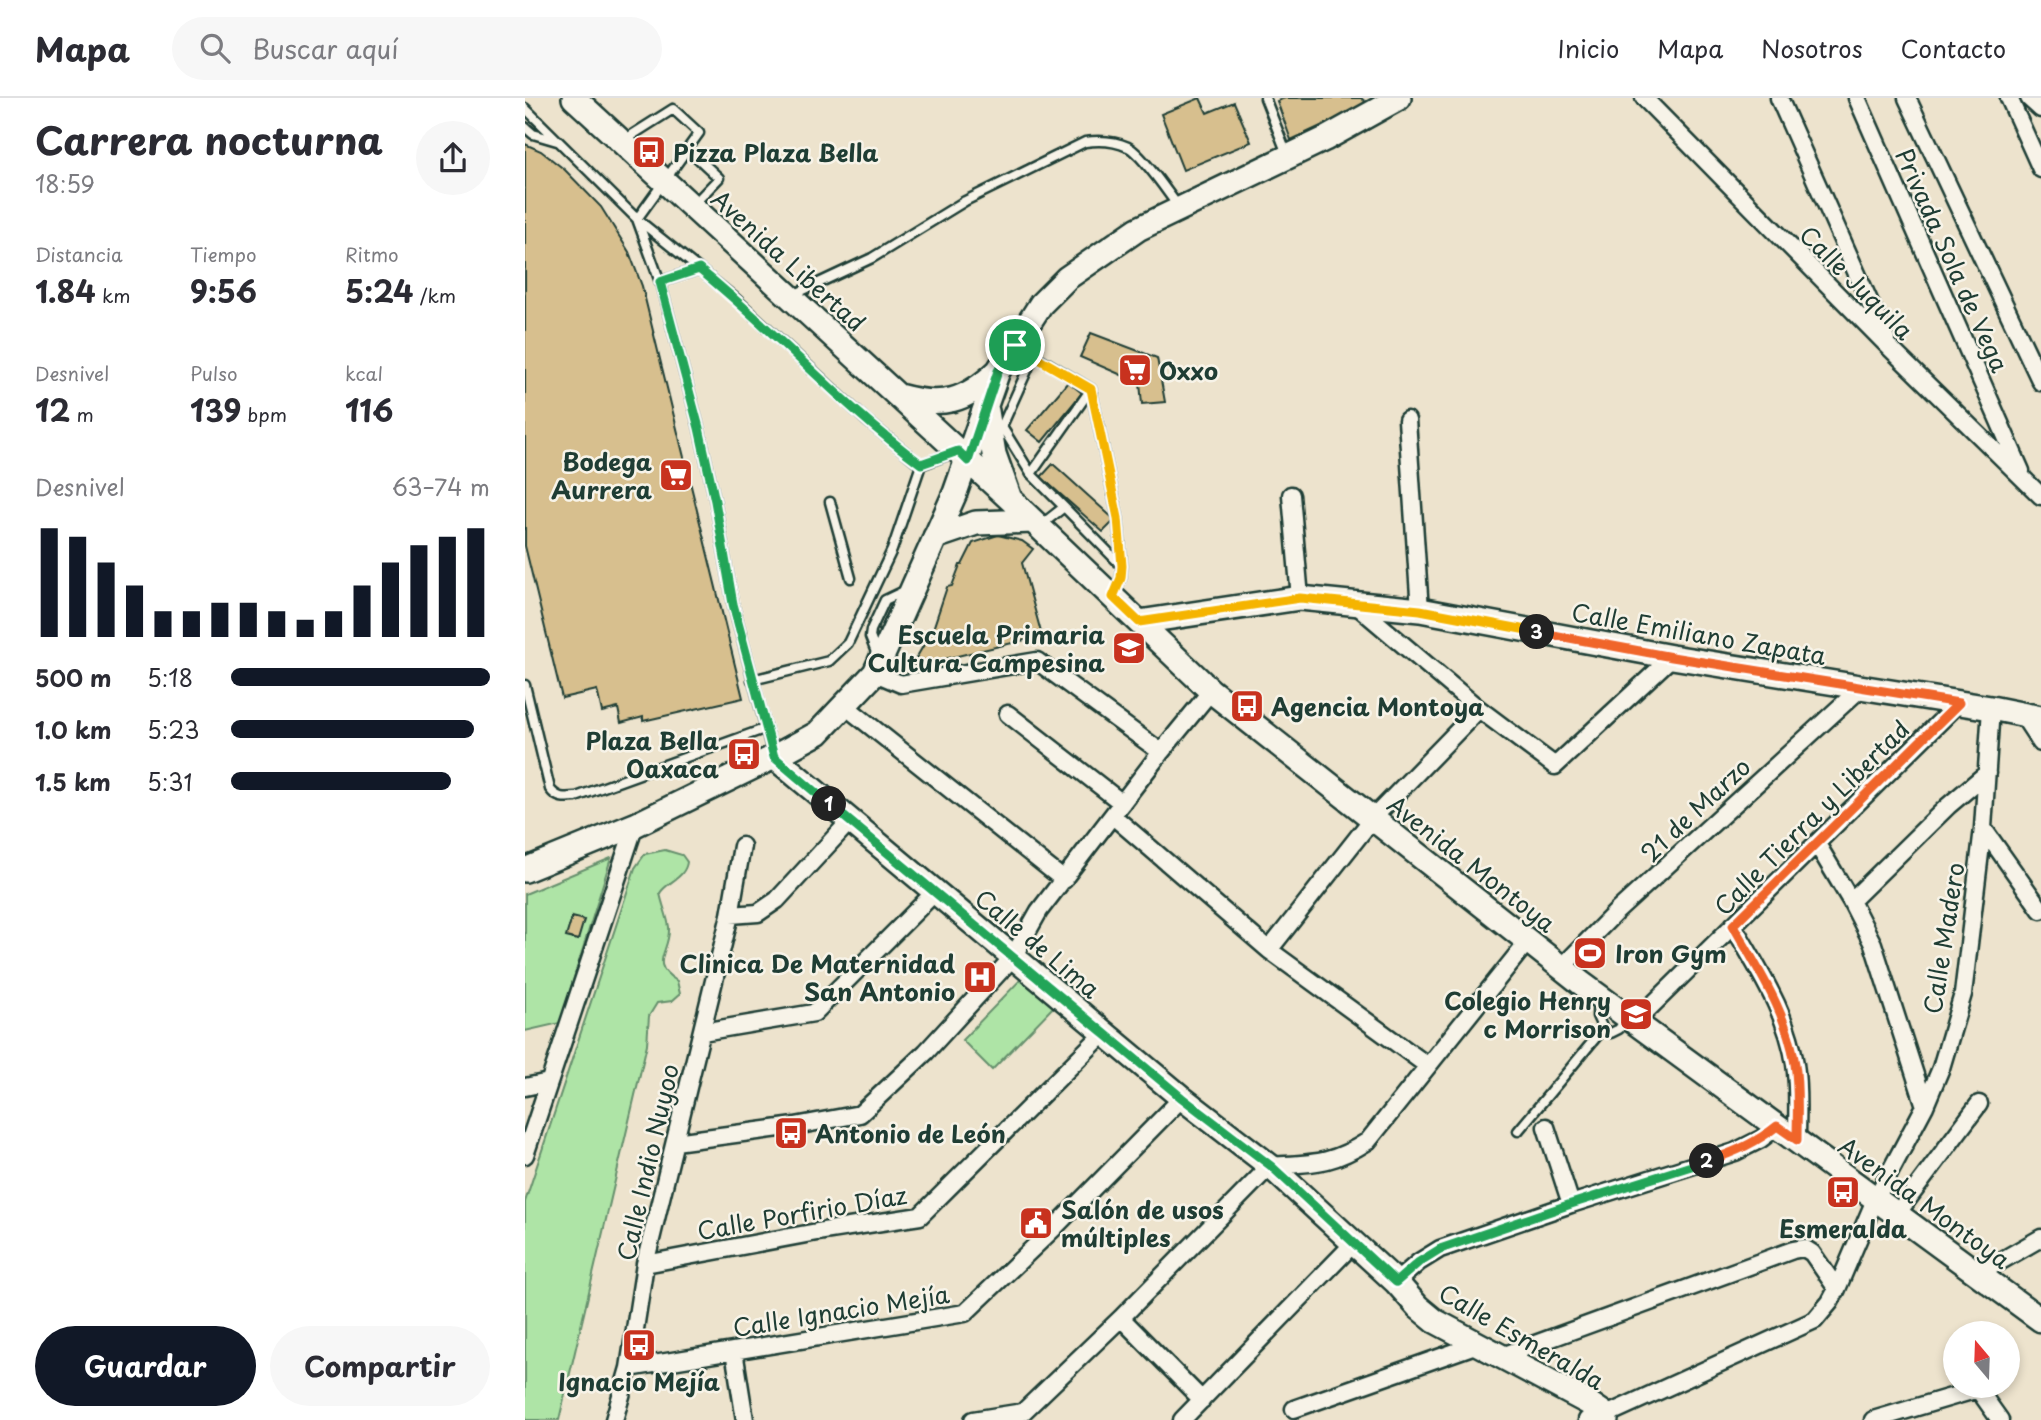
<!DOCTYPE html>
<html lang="es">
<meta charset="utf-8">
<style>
body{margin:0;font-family:"Playpen Sans",sans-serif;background:#f7f7f7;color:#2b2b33;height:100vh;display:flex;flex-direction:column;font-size:26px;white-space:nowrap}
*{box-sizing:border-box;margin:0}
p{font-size:23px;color:#7c7c81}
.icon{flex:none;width:38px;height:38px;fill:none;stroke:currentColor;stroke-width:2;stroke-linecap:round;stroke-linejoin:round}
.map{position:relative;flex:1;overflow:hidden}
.drawer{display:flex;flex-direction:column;background:#fff;width:525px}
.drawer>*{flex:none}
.needle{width:46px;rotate:341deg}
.fabs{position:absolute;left:1418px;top:1223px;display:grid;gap:14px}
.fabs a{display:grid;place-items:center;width:77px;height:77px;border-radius:50%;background:#fff;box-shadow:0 4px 10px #0003;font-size:35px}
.pin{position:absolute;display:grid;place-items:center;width:60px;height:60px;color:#fff;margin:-30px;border:4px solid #fff;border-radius:50%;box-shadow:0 2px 7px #0007}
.km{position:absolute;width:35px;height:35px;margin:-18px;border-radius:50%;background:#222;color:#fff;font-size:19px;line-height:35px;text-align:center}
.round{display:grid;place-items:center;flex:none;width:74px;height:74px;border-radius:37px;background:#f7f7f7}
.summary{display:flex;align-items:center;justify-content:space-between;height:119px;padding:0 35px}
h1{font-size:38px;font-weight:700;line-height:52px}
.stats{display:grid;grid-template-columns:repeat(3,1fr);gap:10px;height:119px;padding:7px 35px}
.stats div{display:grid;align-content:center}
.stats b{font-size:30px;font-weight:700}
.stats small{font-size:19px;font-weight:400}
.stats p{font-size:19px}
.chart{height:196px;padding:14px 35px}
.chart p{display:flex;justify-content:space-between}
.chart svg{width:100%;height:126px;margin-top:7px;stroke:#111827;stroke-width:6}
.button{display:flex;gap:14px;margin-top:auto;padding:14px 35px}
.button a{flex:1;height:80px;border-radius:42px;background:#111827;color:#fff;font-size:28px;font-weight:700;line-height:80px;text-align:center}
.button a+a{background:#f7f7f7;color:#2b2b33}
ul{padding:0 35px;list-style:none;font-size:23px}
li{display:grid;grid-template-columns:112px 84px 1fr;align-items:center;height:52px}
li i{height:18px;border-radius:9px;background:#111827}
header{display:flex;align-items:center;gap:42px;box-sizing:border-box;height:98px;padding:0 35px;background:#fff;border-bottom:2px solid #e1e1e2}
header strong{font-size:33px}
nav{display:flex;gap:38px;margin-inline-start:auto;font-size:24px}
.search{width:490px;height:63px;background:#f7f7f7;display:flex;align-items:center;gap:18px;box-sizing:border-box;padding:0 24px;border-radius:38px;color:#7c7c81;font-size:26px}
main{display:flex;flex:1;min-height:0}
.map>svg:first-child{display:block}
</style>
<header>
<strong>Mapa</strong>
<div class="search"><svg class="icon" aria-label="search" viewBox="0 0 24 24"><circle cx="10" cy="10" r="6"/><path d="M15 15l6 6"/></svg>Buscar aquí</div>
<nav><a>Inicio</a><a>Mapa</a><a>Nosotros</a><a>Contacto</a></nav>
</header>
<main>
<section class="drawer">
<div class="summary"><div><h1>Carrera nocturna</h1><p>18:59</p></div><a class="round"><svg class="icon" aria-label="share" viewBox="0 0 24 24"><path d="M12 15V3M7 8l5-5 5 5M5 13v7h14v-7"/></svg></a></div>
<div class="stats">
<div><p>Distancia</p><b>1.84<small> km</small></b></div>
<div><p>Tiempo</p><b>9:56</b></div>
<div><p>Ritmo</p><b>5:24<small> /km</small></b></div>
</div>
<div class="stats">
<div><p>Desnivel</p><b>12<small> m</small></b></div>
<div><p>Pulso</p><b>139<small> bpm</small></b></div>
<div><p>kcal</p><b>116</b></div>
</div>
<div class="chart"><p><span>Desnivel</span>63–74 m</p>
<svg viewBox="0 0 160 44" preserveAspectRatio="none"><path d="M5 44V6M15 44V9M25 44V18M35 44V26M45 44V35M55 44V35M65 44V32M75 44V32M85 44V35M95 44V38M105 44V35M115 44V26M125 44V18M135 44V12M145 44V9M155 44V6"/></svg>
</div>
<ul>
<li><b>500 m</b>5:18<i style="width:100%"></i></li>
<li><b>1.0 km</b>5:23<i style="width:94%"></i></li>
<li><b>1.5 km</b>5:31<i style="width:85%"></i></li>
</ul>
<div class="button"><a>Guardar</a><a>Compartir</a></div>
</section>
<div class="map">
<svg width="1516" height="1322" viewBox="0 0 1516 1322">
<rect width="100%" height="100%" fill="#ede3cd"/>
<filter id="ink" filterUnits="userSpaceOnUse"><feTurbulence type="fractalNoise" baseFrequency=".0143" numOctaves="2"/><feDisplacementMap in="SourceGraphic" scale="14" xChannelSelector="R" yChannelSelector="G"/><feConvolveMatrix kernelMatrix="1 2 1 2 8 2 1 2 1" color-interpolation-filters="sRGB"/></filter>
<g filter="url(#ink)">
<!-- green -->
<path fill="#aee4a6" stroke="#66906d" stroke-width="2" d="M140 752 157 757 162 764C160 780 143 783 135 795 137 806 142 817 144 829 146 854 122 865 152 883L155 896 147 903 132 905 124 918 122 946 34 1322H0V1104L110 770 120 756Z
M86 760 35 925 0 933V796Z
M499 878 532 905 467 972 437 942Z"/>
<!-- building -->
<path fill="#d7bf8e" stroke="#1f3d34" stroke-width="2" d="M675 0 682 15 709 4 726 44 658 72 636 16Z
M760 0H836L843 6 766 42 752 3Z
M0 46 16 53 40 72 76 109 104 154 117 188 218 600 118 623V619L96 625 93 610 77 614 72 592 37 600 0 448Z
M566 235 632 260 640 304 617 306 615 285 555 259Z
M543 284 557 295 517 344 502 332Z
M528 366 590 422 578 434 516 379Z
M473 437 497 443 508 451 497 465 517 538 386 569 408 531 422 489 427 488 435 467H437L448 445Z
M47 819 59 822 53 842 41 839Z"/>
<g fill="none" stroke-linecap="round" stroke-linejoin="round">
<!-- lane casing -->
<g stroke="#1f3d34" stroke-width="13">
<path id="lane" d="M740 0 762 56
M0 10 112 121 210 200 341 322 396 367 430 354
M0 29 8 36 32 43
M99 42 148 11 174 35 112 121 135 184 174 330 190 403 208 506 248 657
M163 51 194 80 168 107
M135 184 174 171
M268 197 347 160 440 103 560 44C574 42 590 43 603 49 617 56 643 95 653 108
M477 329 506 376
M473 337 509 257 566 291
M305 404 326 480
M539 409 597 468
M516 427 539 409 506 376 566 291 593 420 597 468 596 480 589 496
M352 557 345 539 346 532 360 502 383 491
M227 582 304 563 323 545 367 452 396 367
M0 587 25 691C32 701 40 700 51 699L239 631
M1073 900 1072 918 1078 931 1086 935 1094 931 1100 922
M993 1033 1078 931"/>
</g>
<!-- street casing -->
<g stroke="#1f3d34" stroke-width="21">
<path id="street" d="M1119 0 1366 251 1516 398
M1254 0 1361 241
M1332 0 1496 373
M1382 0 1516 284
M1484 0 1516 71
M1504 0 1516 11
M882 322 895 512
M766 397 775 500
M830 506 954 611 1030 668 1147 559
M350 575 376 586 512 563 636 654
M319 607 539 782
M483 616 597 705
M1497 616 1516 645
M588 718 744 852 903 968
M1458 730 1516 812
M1292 746 1326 803 1348 846 1400 1008
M1326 803 1423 708 1462 675
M205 817 233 815 252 802 324 724
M1208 827C1233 872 1262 914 1270 966 1274 991 1272 1017 1272 1042
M744 852 848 720 954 611
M1036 870 1091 814 1337 589
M1110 924 1434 605
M177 934 289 915 411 793
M0 989 24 984
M1021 1029 1046 1106
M150 1044 270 1028 335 1016 401 954 488 859 514 813 636 654 686 593
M0 1057 110 727
M1371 1117 1454 1006
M120 1166 292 1134 395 1118 579 935
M1453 1176 1516 1140
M871 1184 894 1164 915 1151 1046 1106 1210 1054 1236 1041 1253 1028
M596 1220 677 1302
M209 1253 220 1322
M977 1258 1268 1152 1279 1150 1287 1155 1312 1191
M104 1270 440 1215 529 1130 657 1000
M769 1311 953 1246
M89 1322 104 1270 120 1166 205 817 217 748
M448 1322 498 1314 596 1220 745 1068C788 1065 806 1067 843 1043L1003 843
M657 1322 828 1146
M1062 1322 1081 1317 1290 1222 1305 1204 1312 1191 1350 1102 1400 1008 1416 970 1438 896 1458 730 1466 610
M1348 1322 1453 1291 1475 1322"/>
</g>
<!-- secondary casing -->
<g stroke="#1f3d34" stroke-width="28">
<path id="secondary" d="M49 0 485 401 686 593 1056 885 1516 1222
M374 298C417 310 440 304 473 273
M462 313 469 356 484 398
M410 439 451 425 508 423
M614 524 775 500 895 512 1147 559 1466 610 1516 620
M249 659 657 1000 745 1068 871 1184 893 1209 910 1223 1062 1304 1081 1317V1322
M0 772 110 727 249 659 293 635 350 575 430 395 473 273 516 206 542 180 613 131 800 41 874 0"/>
</g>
<!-- lane -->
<use href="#lane" stroke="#f7f3e8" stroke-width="8"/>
<!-- street -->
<use href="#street" stroke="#f7f3e8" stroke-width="16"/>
<!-- secondary -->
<use href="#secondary" stroke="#f7f3e8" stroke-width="23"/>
</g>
</g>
<g fill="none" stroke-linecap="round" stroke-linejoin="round" filter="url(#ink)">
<!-- split-1 casing -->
<g stroke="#fff" stroke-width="14">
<path id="split-1" d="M304 706 249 659 208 506 190 403 174 330 135 184 174 171C251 233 316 307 396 366L433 353 443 363 473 273 490 247"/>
</g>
<!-- split-2 casing -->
<g stroke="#fff" stroke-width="14">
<path id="split-2" d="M304 706 657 1000 746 1068 871 1184 894 1164 915 1151 1046 1106 1182 1063"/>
</g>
<!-- split-3 casing -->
<g stroke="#fff" stroke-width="14">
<path id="split-3" d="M1012 534 1147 559 1434 605 1208 827C1233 872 1262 914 1270 966 1274 991 1272 1017 1272 1042L1252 1028C1231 1045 1209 1055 1182 1063"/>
</g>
<!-- split-4 casing -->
<g stroke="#fff" stroke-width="14">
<path id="split-4" d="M490 247 566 291 593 420 597 468 596 480 588 499 614 524 775 500 895 512 1012 534"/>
</g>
<!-- split-1 -->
<use href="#split-1" stroke="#22a559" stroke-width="9"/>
<!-- split-2 -->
<use href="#split-2" stroke="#22a559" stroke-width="9"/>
<!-- split-3 -->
<use href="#split-3" stroke="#f0652b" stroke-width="9"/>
<!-- split-4 -->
<use href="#split-4" stroke="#f5b400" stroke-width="9"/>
</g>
<!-- icons -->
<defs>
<g id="bus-square" transform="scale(1.75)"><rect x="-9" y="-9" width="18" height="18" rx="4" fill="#c8321e" stroke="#f7f3e8"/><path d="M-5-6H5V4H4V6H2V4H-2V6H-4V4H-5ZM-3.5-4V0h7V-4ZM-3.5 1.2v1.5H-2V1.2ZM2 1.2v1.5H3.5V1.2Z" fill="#fff"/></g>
<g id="supermarket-square" transform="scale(1.75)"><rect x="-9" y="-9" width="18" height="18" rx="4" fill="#c8321e" stroke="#f7f3e8"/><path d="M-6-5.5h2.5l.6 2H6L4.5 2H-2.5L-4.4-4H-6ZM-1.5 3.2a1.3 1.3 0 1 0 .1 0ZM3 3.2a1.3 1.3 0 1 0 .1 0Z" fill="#fff"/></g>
<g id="school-square" transform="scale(1.75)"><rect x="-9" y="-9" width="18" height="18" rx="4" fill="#c8321e" stroke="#f7f3e8"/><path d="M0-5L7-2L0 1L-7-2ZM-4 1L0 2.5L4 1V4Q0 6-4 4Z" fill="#fff"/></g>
<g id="stadium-square" transform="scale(1.75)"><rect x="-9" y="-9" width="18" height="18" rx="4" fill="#c8321e" stroke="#f7f3e8"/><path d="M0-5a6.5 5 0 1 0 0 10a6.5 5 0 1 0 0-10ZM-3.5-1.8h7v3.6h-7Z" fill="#fff"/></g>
<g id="hospital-square" transform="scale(1.75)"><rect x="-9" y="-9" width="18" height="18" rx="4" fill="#c8321e" stroke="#f7f3e8"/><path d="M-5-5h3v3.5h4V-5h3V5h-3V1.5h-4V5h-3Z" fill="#fff"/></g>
<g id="civic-square" transform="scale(1.75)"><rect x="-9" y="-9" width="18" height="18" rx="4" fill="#c8321e" stroke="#f7f3e8"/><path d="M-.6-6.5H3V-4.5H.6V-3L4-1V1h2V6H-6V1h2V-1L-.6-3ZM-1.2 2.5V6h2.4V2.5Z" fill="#fff"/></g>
</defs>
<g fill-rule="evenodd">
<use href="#bus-square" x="124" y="54"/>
<use href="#supermarket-square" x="610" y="272"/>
<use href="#supermarket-square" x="151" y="377"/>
<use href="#school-square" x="604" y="550"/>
<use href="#bus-square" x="722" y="608"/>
<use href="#bus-square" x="219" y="656"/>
<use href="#stadium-square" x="1065" y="855"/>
<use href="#hospital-square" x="455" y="879"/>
<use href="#school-square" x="1111" y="916"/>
<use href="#bus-square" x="266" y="1035"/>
<use href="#bus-square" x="1318" y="1094"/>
<use href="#civic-square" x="511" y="1125"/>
<use href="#bus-square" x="114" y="1247"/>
</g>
<g text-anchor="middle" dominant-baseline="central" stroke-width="5" stroke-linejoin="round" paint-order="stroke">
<!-- poi labels -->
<g font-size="24" font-weight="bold" fill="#1f3d34" stroke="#f7f3e8" text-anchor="start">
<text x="148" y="54">Pizza Plaza Bella</text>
<text x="634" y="272">Oxxo</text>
<text x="127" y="363" text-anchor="end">Bodega<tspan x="127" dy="28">Aurrera</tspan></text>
<text x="580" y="536" text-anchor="end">Escuela Primaria<tspan x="580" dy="28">Cultura Campesina</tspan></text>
<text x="746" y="608">Agencia Montoya</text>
<text x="194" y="642" text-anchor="end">Plaza Bella<tspan x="194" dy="28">Oaxaca</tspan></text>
<text x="1090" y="855">Iron Gym</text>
<text x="430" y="865" text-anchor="end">Clinica De Maternidad<tspan x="430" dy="28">San Antonio</tspan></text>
<text x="1086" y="902" text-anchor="end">Colegio Henry<tspan x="1086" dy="28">c Morrison</tspan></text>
<text x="290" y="1035">Antonio de León</text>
<text x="536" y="1111">Salón de usos<tspan x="536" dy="28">múltiples</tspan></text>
<text x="1318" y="1130" text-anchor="middle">Esmeralda</text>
<text x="114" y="1283" text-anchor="middle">Ignacio Mejía</text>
</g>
<!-- street labels -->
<g font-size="24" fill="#1f3d34" stroke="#f7f3e8">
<text transform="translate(264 162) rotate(42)">Avenida Libertad</text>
<text transform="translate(1428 162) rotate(66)">Privada Sola de Vega</text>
<text transform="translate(1332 184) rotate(45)">Calle Juquila</text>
<text transform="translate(1174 535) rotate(10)">Calle Emiliano Zapata</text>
<text transform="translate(1170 711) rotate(-43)">21 de Marzo</text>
<text transform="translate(1286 719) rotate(-45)">Calle Tierra y Libertad</text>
<text transform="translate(947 765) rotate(38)">Avenida Montoya</text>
<text transform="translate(1418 840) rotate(-81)">Calle Madero</text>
<text transform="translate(513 845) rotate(40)">Calle de Lima</text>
<text transform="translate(122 1064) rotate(-77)">Calle Indio Nuyoo</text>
<text transform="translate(1400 1104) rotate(36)">Avenida Montoya</text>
<text transform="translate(277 1114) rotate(-10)">Calle Porfirio Díaz</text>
<text transform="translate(316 1212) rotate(-9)">Calle Ignacio Mejía</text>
<text transform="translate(997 1238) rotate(30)">Calle Esmeralda</text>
</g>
</g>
</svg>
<div class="fabs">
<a><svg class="needle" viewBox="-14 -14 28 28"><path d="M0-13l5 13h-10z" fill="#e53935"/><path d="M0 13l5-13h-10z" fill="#7c7c81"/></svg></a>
</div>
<div class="pin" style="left:490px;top:247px;background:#1e9e55"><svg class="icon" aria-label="arrive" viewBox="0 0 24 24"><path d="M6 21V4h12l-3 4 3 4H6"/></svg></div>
<b class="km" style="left:304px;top:706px">1</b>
<b class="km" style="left:1182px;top:1063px">2</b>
<b class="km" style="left:1012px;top:534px">3</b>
</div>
</main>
